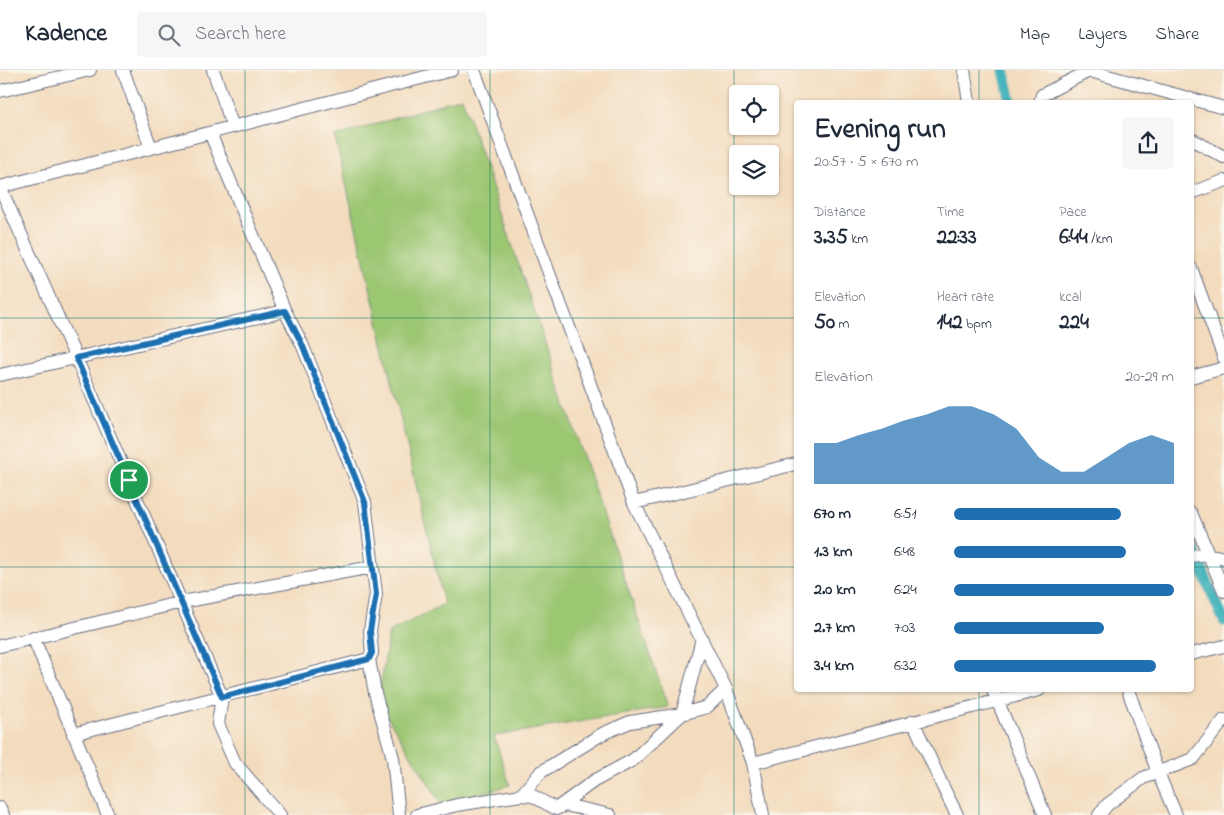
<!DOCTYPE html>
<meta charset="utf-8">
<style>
body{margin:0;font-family:"Indie Flower",sans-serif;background:#f6f6f7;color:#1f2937;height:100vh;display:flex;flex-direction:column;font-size:19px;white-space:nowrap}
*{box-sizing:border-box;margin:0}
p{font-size:16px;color:#747a83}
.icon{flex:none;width:28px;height:28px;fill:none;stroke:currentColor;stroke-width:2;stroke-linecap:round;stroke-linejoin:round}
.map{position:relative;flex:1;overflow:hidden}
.details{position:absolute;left:794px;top:30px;width:400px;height:592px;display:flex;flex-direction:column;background:#fff;border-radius:5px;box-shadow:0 1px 4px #0004}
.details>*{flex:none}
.controls{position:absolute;left:729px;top:15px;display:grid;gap:10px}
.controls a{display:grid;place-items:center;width:50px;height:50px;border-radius:5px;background:#fff;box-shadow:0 1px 4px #0004;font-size:25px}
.pin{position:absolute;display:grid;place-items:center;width:42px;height:42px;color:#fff;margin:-21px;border:2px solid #fff;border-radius:50%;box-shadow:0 1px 5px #0007}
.round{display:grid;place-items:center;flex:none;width:52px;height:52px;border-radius:5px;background:#f6f6f7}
.overview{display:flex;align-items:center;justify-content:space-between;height:85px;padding:0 20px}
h1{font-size:28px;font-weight:800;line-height:38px}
.figures{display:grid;grid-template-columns:repeat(3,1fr);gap:8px;height:85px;padding:5px 20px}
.figures div{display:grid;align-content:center}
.figures b{font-size:21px;font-weight:800}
.figures small{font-size:14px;font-weight:400}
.figures p{font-size:14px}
.chart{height:140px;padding:10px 20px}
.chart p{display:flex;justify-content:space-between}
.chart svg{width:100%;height:90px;margin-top:5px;fill:#1f6fb2;opacity:.7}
ul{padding:0 20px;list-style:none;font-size:16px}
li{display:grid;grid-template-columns:80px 60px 1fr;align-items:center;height:38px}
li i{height:12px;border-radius:6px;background:#1f6fb2}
header{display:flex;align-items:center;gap:30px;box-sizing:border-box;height:70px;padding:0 25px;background:#fff;border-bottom:1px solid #e0e1e3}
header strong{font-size:24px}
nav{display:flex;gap:28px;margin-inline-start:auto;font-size:18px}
.search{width:350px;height:45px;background:#f6f6f7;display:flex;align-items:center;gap:12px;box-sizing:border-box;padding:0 18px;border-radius:5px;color:#747a83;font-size:19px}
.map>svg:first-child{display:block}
</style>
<header>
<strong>Kadence</strong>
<div class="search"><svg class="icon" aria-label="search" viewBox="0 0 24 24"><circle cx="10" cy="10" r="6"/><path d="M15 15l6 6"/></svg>Search here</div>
<nav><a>Map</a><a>Layers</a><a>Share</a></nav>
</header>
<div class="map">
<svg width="1224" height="745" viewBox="0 0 1224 745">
<rect width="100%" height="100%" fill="#fbf7ec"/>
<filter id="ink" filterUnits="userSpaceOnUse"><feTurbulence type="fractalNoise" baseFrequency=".02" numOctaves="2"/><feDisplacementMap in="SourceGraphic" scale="10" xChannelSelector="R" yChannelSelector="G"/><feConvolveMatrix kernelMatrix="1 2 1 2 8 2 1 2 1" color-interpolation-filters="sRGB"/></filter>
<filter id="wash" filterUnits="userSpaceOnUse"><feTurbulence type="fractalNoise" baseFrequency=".0096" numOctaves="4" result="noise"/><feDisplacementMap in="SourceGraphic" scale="20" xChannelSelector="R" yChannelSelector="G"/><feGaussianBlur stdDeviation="1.12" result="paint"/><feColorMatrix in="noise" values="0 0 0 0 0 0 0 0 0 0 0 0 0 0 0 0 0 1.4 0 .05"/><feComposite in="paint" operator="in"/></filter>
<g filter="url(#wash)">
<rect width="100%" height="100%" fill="#f3dcbe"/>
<!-- green -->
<path fill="#9bc672" stroke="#5b7a68" d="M462 27 668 637 494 666 510 715 442 735 378 632 389 562 444 534 335 67Z"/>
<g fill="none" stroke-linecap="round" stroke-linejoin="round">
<!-- canal -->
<path stroke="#43b3bb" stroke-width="11" d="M1004 0 1011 32
M1191 474 1224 551"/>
</g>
</g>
<g filter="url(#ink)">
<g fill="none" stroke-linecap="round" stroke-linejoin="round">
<!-- minor casing -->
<g stroke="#676c80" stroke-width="14">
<path id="minor" d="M123 0 151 78
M213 0 233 57
M474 0 634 433 726 619 753 693 763 745
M964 0 969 32
M1086 0 1224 38
M0 21 90 0
M1040 32 1042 25 1089 1
M1191 69 1224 87
M0 117 76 288 222 627 218 654 235 693 280 745
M0 117 452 0
M1191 123 1224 111
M1191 198 1224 288
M0 305 285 241
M1191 307 1224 298
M634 433 796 394
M1191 443 1224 521
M1191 486 1208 484 1224 488
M33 567 108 745
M0 576 182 532 372 497
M1191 584 1224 576
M369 589 375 623 393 688 399 745
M993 620 1045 745
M1128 620 1158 703 1176 745
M913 651 943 717 957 745
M73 664 369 589 372 583 370 561 376 524 365 432 302 274 285 241 210 63
M753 693 1039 620
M0 738 3 745
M557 738 594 711 633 690 682 644 707 637 726 619
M417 745 457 735 521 725
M610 745 565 735 556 739 533 726 521 725 541 702 602 664 630 652 682 644 702 569
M1099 745 1107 735 1143 708 1193 689 1224 650"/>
</g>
<!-- minor -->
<use href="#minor" stroke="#fff" stroke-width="12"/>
</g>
</g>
<g fill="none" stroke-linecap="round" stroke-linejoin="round" filter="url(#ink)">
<!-- route casing -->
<g stroke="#fff" stroke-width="10">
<path id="route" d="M285 241 302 274 365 432 376 524 370 561 372 583 369 589 222 627 76 288Z"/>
</g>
<!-- route -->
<use href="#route" stroke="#1f6fb2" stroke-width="6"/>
</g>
<!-- grid -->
<path fill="none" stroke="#0f766e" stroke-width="1" stroke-opacity="0.55" d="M245 0V745M490 0V745M734 0V745M979 0V32M0 248H796M1191 248H1224M0 497H796M1191 497H1224M979 620V745"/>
</svg>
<div class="controls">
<a><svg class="icon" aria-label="locate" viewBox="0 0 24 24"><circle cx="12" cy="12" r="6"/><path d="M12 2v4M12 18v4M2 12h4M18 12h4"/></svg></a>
<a><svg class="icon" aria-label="layers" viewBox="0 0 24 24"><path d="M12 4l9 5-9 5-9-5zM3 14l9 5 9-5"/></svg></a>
</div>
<div class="pin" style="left:129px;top:410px;background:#1e9e55"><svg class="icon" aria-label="arrive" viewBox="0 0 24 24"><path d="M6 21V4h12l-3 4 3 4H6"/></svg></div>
<section class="details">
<div class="overview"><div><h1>Evening run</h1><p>20:57 · 5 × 670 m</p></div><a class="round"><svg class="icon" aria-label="share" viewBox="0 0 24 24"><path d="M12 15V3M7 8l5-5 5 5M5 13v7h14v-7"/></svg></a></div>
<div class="figures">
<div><p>Distance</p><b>3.35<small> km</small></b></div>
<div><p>Time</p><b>22:33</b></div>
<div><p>Pace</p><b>6:44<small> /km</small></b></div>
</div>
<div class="figures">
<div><p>Elevation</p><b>50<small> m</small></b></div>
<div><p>Heart rate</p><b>142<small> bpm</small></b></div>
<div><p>kcal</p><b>224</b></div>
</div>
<div class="chart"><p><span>Elevation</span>20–29 m</p>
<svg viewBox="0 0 160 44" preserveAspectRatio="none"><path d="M0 44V24L10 24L20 20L30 17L40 13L50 10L60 6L70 6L80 10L90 17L100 31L110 38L120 38L130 31L140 24L150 20L160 24V44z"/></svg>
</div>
<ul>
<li><b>670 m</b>6:51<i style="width:76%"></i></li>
<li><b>1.3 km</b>6:48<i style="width:78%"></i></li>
<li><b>2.0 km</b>6:24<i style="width:100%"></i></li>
<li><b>2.7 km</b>7:03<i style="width:68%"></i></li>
<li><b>3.4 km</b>6:32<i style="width:92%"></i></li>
</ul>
</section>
</div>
